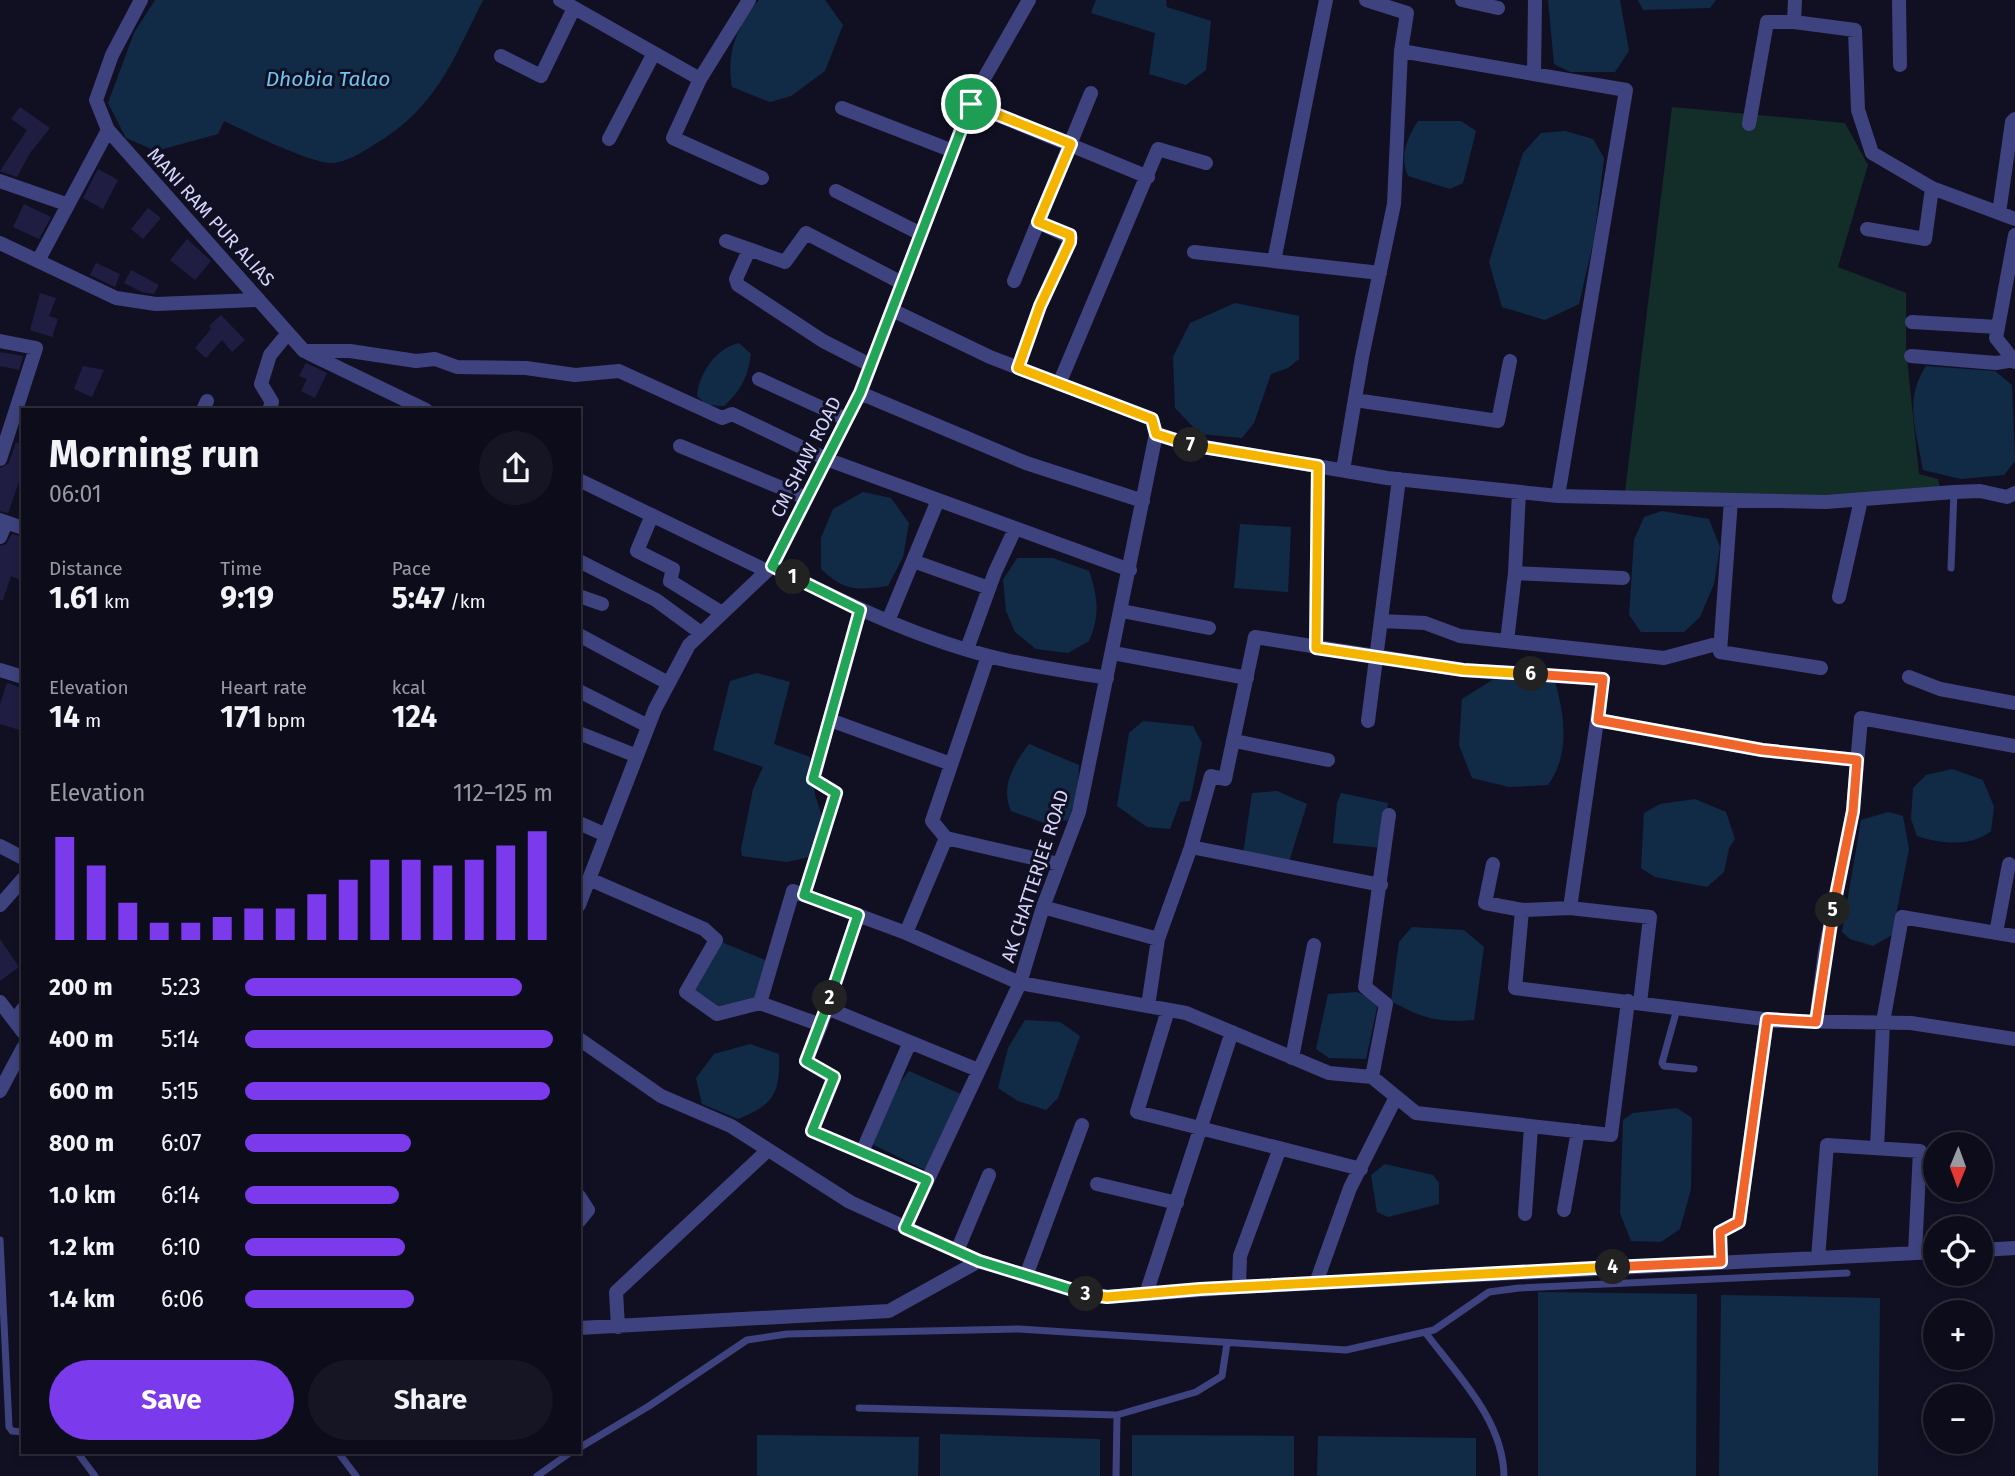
<!DOCTYPE html>
<meta charset="utf-8">
<style>
body{margin:0;font-family:"Fira Sans",sans-serif;background:#161523;color:#f1f3f6;height:100vh;display:flex;flex-direction:column;font-size:26px;white-space:nowrap}
*{box-sizing:border-box;margin:0}
p{font-size:23px;color:#9a9ba2}
.icon{flex:none;width:38px;height:38px;fill:none;stroke:currentColor;stroke-width:2;stroke-linecap:round;stroke-linejoin:round}
.map{position:relative;flex:1;overflow:hidden}
.sheet{position:absolute;left:21px;top:408px;width:560px;height:1046px;display:flex;flex-direction:column;background:#0d0c1a;border-radius:0px;box-shadow:0 4px 10px #0003,0 0 0 2px #2d2c39}
.sheet>*{flex:none}
.needle{width:46px;rotate:181deg}
.fabs{position:absolute;left:1923px;top:1132px;display:grid;gap:14px}
.fabs a{display:grid;place-items:center;width:70px;height:70px;border-radius:50%;background:#0d0c1a;box-shadow:0 4px 10px #0003,0 0 0 2px #2d2c39;font-size:35px}
.pin{position:absolute;display:grid;place-items:center;width:60px;height:60px;color:#fff;margin:-30px;border:4px solid #fff;border-radius:50%;box-shadow:0 2px 7px #0007}
.km{position:absolute;width:35px;height:35px;margin:-18px;border-radius:50%;background:#222;color:#fff;font-size:19px;line-height:35px;text-align:center}
.round{display:grid;place-items:center;flex:none;width:74px;height:74px;border-radius:37px;background:#161523}
.overview{display:flex;align-items:center;justify-content:space-between;height:119px;padding:0 28px}
h1{font-size:38px;font-weight:700;line-height:52px}
.stats{display:grid;grid-template-columns:repeat(3,1fr);gap:10px;height:119px;padding:7px 28px}
.stats div{display:grid;align-content:center}
.stats b{font-size:30px;font-weight:700}
.stats small{font-size:19px;font-weight:400}
.stats p{font-size:19px}
.chart{height:196px;padding:14px 28px}
.chart p{display:flex;justify-content:space-between}
.chart svg{width:100%;height:126px;margin-top:7px;stroke:#7c3aed;stroke-width:6}
.cta{display:flex;gap:14px;margin-top:auto;padding:14px 28px}
.cta a{flex:1;height:80px;border-radius:42px;background:#7c3aed;color:#fff;font-size:28px;font-weight:700;line-height:80px;text-align:center}
.cta a+a{background:#161523;color:#f1f3f6}
ul{padding:0 28px;list-style:none;font-size:23px}
li{display:grid;grid-template-columns:112px 84px 1fr;align-items:center;height:52px}
li i{height:18px;border-radius:9px;background:#7c3aed}
.map>svg:first-child{display:block}
</style>
<div class="map">
<svg width="2015" height="1476" viewBox="0 0 2015 1476">
<rect width="100%" height="100%" fill="#111023"/>
<!-- green -->
<path fill="#132d29" d="M1672 107 1845 123 1868 165 1838 267 1906 293V349L1919 474 1938 479 1940 488 1828 499 1625 492Z"/>
<!-- water -->
<path fill="#112b46" d="M155 0H483C452 62 436 109 372 146 361 153 348 161 334 163 314 165 245 131 224 121L218 134 156 151 126 138 108 103 134 33Z
M759 0H825L843 25 825 71 791 96 770 102 732 87C726 53 737 26 759 0Z
M1096 0H1166L1167 7 1211 21 1206 70 1186 85 1149 74 1155 33 1091 13Z
M1548 0H1620L1629 51 1615 72H1570L1554 64Z
M1638 0H1716L1710 8 1643 10Z
M1418 121H1461L1476 131 1463 183 1450 189 1408 176C1399 157 1407 138 1418 121Z
M1565 131 1593 139 1604 158 1594 239 1579 304 1545 320 1502 307 1489 262 1523 153 1541 133Z
M1235 303 1299 316V359L1288 368 1271 374 1254 423 1242 438 1200 434 1175 408 1173 357 1190 323Z
M739 343 751 354C748 376 741 391 724 406L707 405 697 396C699 373 716 348 739 343Z
M1926 366 1995 371 2012 385 2015 461 2004 475 1961 479 1923 470C1917 432 1903 401 1926 366Z
M863 492 891 498 909 523 903 557 888 586C856 590 846 592 821 569V538L833 509Z
M1662 511 1709 519 1720 547 1714 584 1700 617 1684 632H1641L1629 615 1634 540 1644 517Z
M1240 524 1291 527 1288 592 1234 588Z
M1017 558H1053L1089 571C1098 597 1100 615 1089 641L1068 653 1036 649 1015 632 1006 611 1003 580Z
M757 673 790 682 774 744 810 757 815 795 823 819 814 856 787 862 742 856 741 849 753 789 763 767 713 750 730 681Z
M1500 675 1555 682C1565 716 1570 755 1548 785L1509 787 1472 778 1459 745 1462 699Z
M1143 721 1193 726 1202 743 1190 801 1180 802 1170 829 1147 827 1117 806 1129 733Z
M1029 744 1079 765 1078 794 1068 820 1047 824 1011 811C1000 787 1014 764 1029 744Z
M1952 769 1983 780 1994 807 1991 831C1971 847 1941 844 1917 836L1911 819 1913 788 1926 775Z
M1277 791 1307 804 1288 865 1243 854 1252 793Z
M1341 793 1388 803 1382 848 1333 843 1337 803Z
M1695 799 1726 812 1735 839 1729 848 1724 872 1707 887 1655 877 1641 868 1644 813 1660 804Z
M1888 812 1903 816 1909 849 1892 935 1873 946 1850 939 1842 932 1861 820Z
M1412 927 1464 930 1484 947 1474 1020C1439 1023 1421 1018 1391 1001L1399 942Z
M719 941 770 962 755 997 717 1007 694 991Z
M1357 992 1378 1003 1366 1059 1329 1058 1316 1049 1328 994Z
M1025 1020 1060 1022 1080 1036 1058 1098 1046 1110 1018 1101 998 1088 1008 1048Z
M750 1044 779 1054C780 1093 775 1104 738 1119L702 1104 696 1078 714 1054Z
M909 1071 961 1094 925 1170 872 1144 896 1088Z
M1677 1108 1692 1118 1691 1189 1680 1229 1661 1242 1631 1241 1620 1213 1623 1120 1633 1113Z
M1385 1164 1433 1175 1439 1183V1204L1388 1217 1377 1212 1371 1175Z
M1538 1292 1697 1294 1696 1476H1538Z
M1721 1295 1880 1298 1878 1476H1719Z
M940 1434 1100 1439V1476H940Z
M757 1435 919 1437 918 1476H757Z
M1132 1435 1294 1436V1476H1132Z
M1318 1436 1476 1438V1476H1317Z"/>
<!-- building -->
<path fill="#201d43" d="M20 107 50 128 30 153 17 177 0 171 27 130 11 119Z
M98 169 118 180 103 209 83 198Z
M24 204 51 217 39 239 13 227Z
M148 208 161 218 143 239 131 229Z
M187 239 211 261 195 280 170 260Z
M96 263 120 274 115 287 90 275Z
M131 270 159 285 154 294 142 292 124 283Z
M40 293 56 298 49 316 58 319 52 337 30 330Z
M221 315 245 340 232 352 222 340 206 358 195 348 211 329 209 326Z
M0 352 23 356 19 370 0 366Z
M306 363 327 373 315 398 301 391 307 379 299 376Z
M83 366 104 370 92 397 74 389Z
M16 442 23 445V479H20L8 513 0 511V468L9 463Z
M12 534 23 537V581L11 576 3 600H0V546L6 544Z
M7 683 23 688V731L0 724V704Z
M0 939 19 967 0 981Z"/>
<g fill="none" stroke-linecap="round" stroke-linejoin="round">
<!-- service -->
<path stroke="#3e437f" stroke-width="7" d="M1951 568 1954 492
M1677 1009 1662 1063 1664 1066 1694 1069
M0 1240 9 1427 12 1431 23 1432
M1425 1332C1457 1375 1503 1419 1504 1476
M859 1408 1117 1415 1196 1392 1222 1376 1227 1343
M579 1448 649 1406 747 1340 787 1334 1019 1329 1346 1350 1434 1330 1489 1292 1519 1288 1847 1273
M77 1452 95 1476
M338 1452 356 1476
M537 1476 571 1452
M1116 1476 1117 1415"/>
<!-- minor -->
<path stroke="#3e437f" stroke-width="14" d="M141 0 112 55 96 100 108 130 304 351H350L416 361 435 359 457 367 526 368 575 375 619 371 722 418 732 414 826 459 1130 570
M560 0 700 79 749 0
M1462 0 1498 8
M1795 0 1794 22 1855 30 1858 110 1872 153 1932 188 2015 219
M1899 0 1900 65
M1401 51 1626 90 1558 496
M501 56 541 76 574 8
M1534 74 1535 0
M700 79 673 138 762 178
M971 104 1148 177
M842 108 953 151
M1749 124 1767 22H1794
M609 139 654 53
M0 181 66 204
M836 191 921 234
M1999 213 2012 122 2015 119
M1867 229 1925 239 1932 188
M2015 235 1996 338 2015 362
M726 241 785 262 806 233 902 283
M0 243 116 298 156 304 259 300
M749 250 736 279 738 285 823 341 870 365
M1194 252 1380 273
M38 261 108 130
M1274 261 1326 0
M1014 281 1091 93
M892 310 990 357 1152 419 1156 434 1193 445 1387 478 1558 496 1826 502 1954 492 1980 491 2007 497 2015 493
M1912 322 1998 327
M0 341 36 348 0 459
M308 353 426 410
M1911 356 1996 363 2015 360
M1018 368 1040 306 1071 238 1038 222
M759 379 846 419
M1059 384 1158 149 1206 163
M860 393 1026 463 1143 501
M1355 400 1498 421 1510 361
M203 410 207 401
M269 410 272 402 261 384 270 355 288 333
M680 446 806 498
M1343 470 1362 357 1394 204 1401 51 1407 13 1366 0
M579 480 767 571
M1731 500 1720 652 1821 668
M652 515 637 551 673 569 670 581 722 613
M0 520 23 528
M0 537 6 523
M579 561 656 600 701 633
M913 561 989 588
M772 566C841 601 910 635 985 655 1025 666 1067 671 1107 678
M1515 573 1623 578
M579 596 602 604
M1839 597 1861 500
M1122 611 1209 628
M888 621 938 500
M1381 621 1425 623 1460 636 1664 658 1720 643
M579 635 668 683
M1507 641 1515 573 1519 492
M1316 648 1318 466
M967 649 995 572 1015 529
M1113 653 1247 678
M0 670 23 677
M1909 677 1940 689 2015 703
M579 691 648 726
M830 720 951 764
M1598 720 1762 750 1857 760
M1368 721 1399 479
M579 733 637 756
M1235 741 1328 760
M579 823 606 835
M946 838 1059 864
M0 846 23 858
M1191 847 1381 885
M1493 864 1485 903 1522 910 1515 988 1780 1021 1911 1023 2015 1039
M589 879 704 929 716 940 686 992 717 1014 760 1003 793 891 906 933 1020 983 1186 1013 1329 1073 1372 1077 1416 1113 1611 1135 1628 1001
M804 895 836 793 813 779 860 610
M0 905 23 879
M579 905 655 709 689 645 772 566 860 393 974 96 1029 0
M1043 907 1158 939
M1522 910 1570 908 1650 917 1640 1003
M858 915 821 1025 806 1061 834 1078 812 1131 927 1180
M906 933 946 838 932 821 988 656
M1996 933 2009 864
M0 1002 23 1032
M760 1003 821 1025
M1148 1006 1158 939 1191 847 1211 776 1225 779 1255 637 1463 670 1603 679 1570 908
M827 1008 978 1070
M1168 1010 1137 1112 1361 1169
M15 1021 23 1009
M1816 1022 1825 951 1853 811 1861 718 2015 746
M579 1039 661 1096 731 1126 850 1202 979 1261 1088 1295 1107 1297 1239 1287 1936 1252
M1292 1058 1314 945
M1372 1077 1386 1004 1365 987 1389 815
M0 1091 23 1048
M1877 1148 1883 1022 1902 917 2015 936
M862 1152 910 1042
M1097 1184 1177 1203
M579 1196 588 1210 579 1221
M1564 1210 1578 1131
M1525 1214 1531 1127
M905 1228 1020 983 1043 907 1079 812 1156 434
M1981 1250 2015 1248
M957 1251 989 1175
M1818 1258 1827 1145 1920 1151 1915 1253
M1721 1262 1720 1232 1739 1222 1767 1019
M1026 1276 1082 1125
M1316 1283 1350 1188 1396 1097
M1239 1287 1240 1256 1280 1148
M1146 1294 1232 1032
M618 1327 616 1292 768 1150
M579 1328 889 1311 979 1261"/>
</g>
<g fill="none" stroke-linecap="round" stroke-linejoin="round">
<!-- split-1 casing -->
<g stroke="#fff" stroke-width="14">
<path id="split-1" d="M793 577 772 566 860 393 971 104"/>
</g>
<!-- split-2 casing -->
<g stroke="#fff" stroke-width="14">
<path id="split-2" d="M793 577 860 610 813 779 836 793 804 895 858 915 830 998"/>
</g>
<!-- split-3 casing -->
<g stroke="#fff" stroke-width="14">
<path id="split-3" d="M830 998 806 1061 834 1077 812 1131 927 1180 905 1228 979 1261 1086 1294"/>
</g>
<!-- split-4 casing -->
<g stroke="#fff" stroke-width="14">
<path id="split-4" d="M1086 1294 1107 1297 1200 1289 1613 1267"/>
</g>
<!-- split-5 casing -->
<g stroke="#fff" stroke-width="14">
<path id="split-5" d="M1613 1267 1721 1262 1720 1232 1739 1222 1767 1019 1816 1022 1833 910"/>
</g>
<!-- split-6 casing -->
<g stroke="#fff" stroke-width="14">
<path id="split-6" d="M1531 674 1603 679 1598 720 1762 750 1857 760 1853 811 1833 910"/>
</g>
<!-- split-7 casing -->
<g stroke="#fff" stroke-width="14">
<path id="split-7" d="M1191 445 1318 466 1316 648 1463 670 1531 674"/>
</g>
<!-- split-8 casing -->
<g stroke="#fff" stroke-width="14">
<path id="split-8" d="M971 104 1071 144 1038 222 1070 235V242L1040 306 1018 368 1152 419 1156 434 1191 445"/>
</g>
<!-- split-1 -->
<use href="#split-1" stroke="#22a559" stroke-width="9"/>
<!-- split-2 -->
<use href="#split-2" stroke="#22a559" stroke-width="9"/>
<!-- split-3 -->
<use href="#split-3" stroke="#22a559" stroke-width="9"/>
<!-- split-4 -->
<use href="#split-4" stroke="#f5b400" stroke-width="9"/>
<!-- split-5 -->
<use href="#split-5" stroke="#f0652b" stroke-width="9"/>
<!-- split-6 -->
<use href="#split-6" stroke="#f0652b" stroke-width="9"/>
<!-- split-7 -->
<use href="#split-7" stroke="#f5b400" stroke-width="9"/>
<!-- split-8 -->
<use href="#split-8" stroke="#f5b400" stroke-width="9"/>
</g>
<g text-anchor="middle" dominant-baseline="central" stroke-width="6" stroke-linejoin="round" paint-order="stroke">
<!-- street labels -->
<g font-size="19" fill="#d5d5fc" stroke="#111023">
<text transform="translate(211 217) rotate(48)">MANI RAM PUR ALIAS</text>
<text transform="translate(806 457) rotate(-63)">CM SHAW ROAD</text>
<text transform="translate(1035 876) rotate(-72)">AK CHATTERJEE ROAD</text>
</g>
<!-- water labels -->
<g font-size="21" font-style="italic" fill="#6ac6f5" stroke="#111023">
<text x="328" y="79">Dhobia Talao</text>
</g>
</g>
</svg>
<div class="fabs">
<a><svg class="needle" viewBox="-14 -14 28 28"><path d="M0-13l5 13h-10z" fill="#e53935"/><path d="M0 13l5-13h-10z" fill="#9a9ba2"/></svg></a>
<a><svg class="icon" aria-label="locate" viewBox="0 0 24 24"><circle cx="12" cy="12" r="6"/><path d="M12 2v4M12 18v4M2 12h4M18 12h4"/></svg></a>
<a>+</a>
<a>−</a>
</div>
<div class="pin" style="left:971px;top:104px;background:#1e9e55"><svg class="icon" aria-label="arrive" viewBox="0 0 24 24"><path d="M6 21V4h12l-3 4 3 4H6"/></svg></div>
<b class="km" style="left:793px;top:577px">1</b>
<b class="km" style="left:830px;top:998px">2</b>
<b class="km" style="left:1086px;top:1294px">3</b>
<b class="km" style="left:1613px;top:1267px">4</b>
<b class="km" style="left:1833px;top:910px">5</b>
<b class="km" style="left:1531px;top:674px">6</b>
<b class="km" style="left:1191px;top:445px">7</b>
<section class="sheet">
<div class="overview"><div><h1>Morning run</h1><p>06:01</p></div><a class="round"><svg class="icon" aria-label="share" viewBox="0 0 24 24"><path d="M12 15V3M7 8l5-5 5 5M5 13v7h14v-7"/></svg></a></div>
<div class="stats">
<div><p>Distance</p><b>1.61<small> km</small></b></div>
<div><p>Time</p><b>9:19</b></div>
<div><p>Pace</p><b>5:47<small> /km</small></b></div>
</div>
<div class="stats">
<div><p>Elevation</p><b>14<small> m</small></b></div>
<div><p>Heart rate</p><b>171<small> bpm</small></b></div>
<div><p>kcal</p><b>124</b></div>
</div>
<div class="chart"><p><span>Elevation</span>112–125 m</p>
<svg viewBox="0 0 160 44" preserveAspectRatio="none"><path d="M5 44V8M15 44V18M25 44V31M35 44V38M45 44V38M55 44V36M65 44V33M75 44V33M85 44V28M95 44V23M105 44V16M115 44V16M125 44V18M135 44V16M145 44V11M155 44V6"/></svg>
</div>
<ul>
<li><b>200 m</b>5:23<i style="width:90%"></i></li>
<li><b>400 m</b>5:14<i style="width:100%"></i></li>
<li><b>600 m</b>5:15<i style="width:99%"></i></li>
<li><b>800 m</b>6:07<i style="width:54%"></i></li>
<li><b>1.0 km</b>6:14<i style="width:50%"></i></li>
<li><b>1.2 km</b>6:10<i style="width:52%"></i></li>
<li><b>1.4 km</b>6:06<i style="width:55%"></i></li>
</ul>
<div class="cta"><a>Save</a><a>Share</a></div>
</section>
</div>
